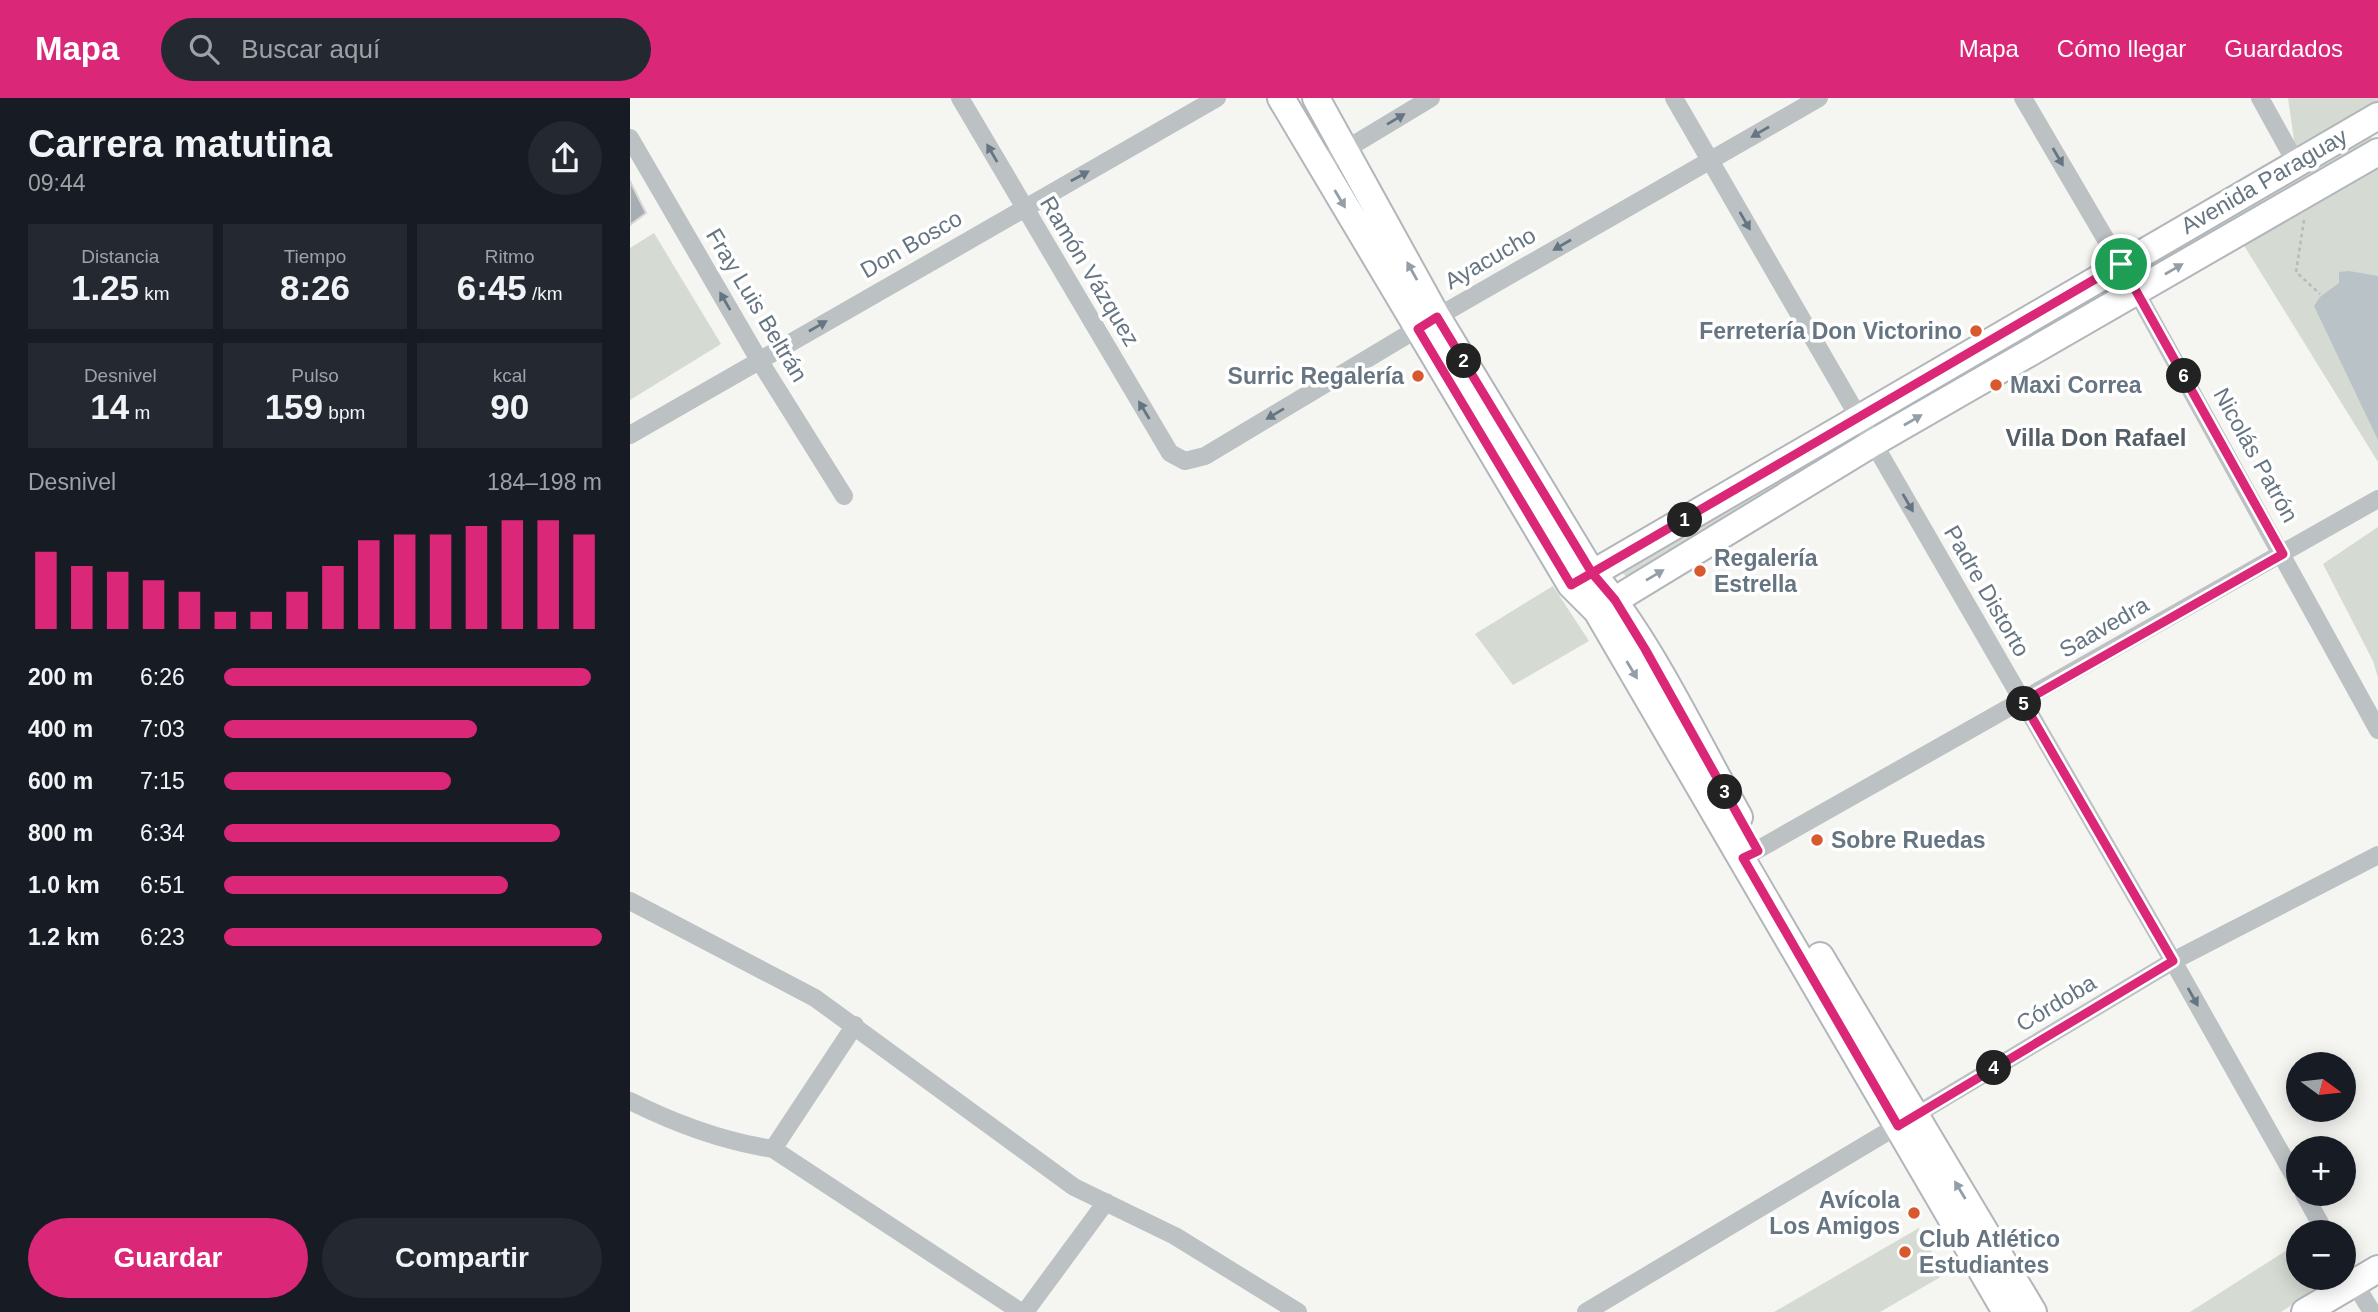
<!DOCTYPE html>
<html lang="es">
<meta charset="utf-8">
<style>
body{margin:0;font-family:Helvetica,sans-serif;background:#242831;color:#f1f3f6;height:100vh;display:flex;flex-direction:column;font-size:26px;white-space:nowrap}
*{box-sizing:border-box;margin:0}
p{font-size:23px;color:#9ea1a6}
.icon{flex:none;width:38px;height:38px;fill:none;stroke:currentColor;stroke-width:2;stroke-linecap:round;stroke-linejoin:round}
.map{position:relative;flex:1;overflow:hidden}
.side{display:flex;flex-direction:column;background:#171b24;width:630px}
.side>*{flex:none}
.needle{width:46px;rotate:105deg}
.controls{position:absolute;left:1656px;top:954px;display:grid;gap:14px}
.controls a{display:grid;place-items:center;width:70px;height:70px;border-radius:50%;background:#171b24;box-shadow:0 4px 18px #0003;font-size:35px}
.pin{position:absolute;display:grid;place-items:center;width:60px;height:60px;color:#fff;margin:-30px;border:4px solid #fff;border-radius:50%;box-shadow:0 2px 7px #0007}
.km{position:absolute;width:35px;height:35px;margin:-18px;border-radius:50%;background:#222;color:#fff;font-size:19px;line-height:35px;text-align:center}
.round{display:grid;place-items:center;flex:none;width:74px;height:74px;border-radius:37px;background:#242831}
.headline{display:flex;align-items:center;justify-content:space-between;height:119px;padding:0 28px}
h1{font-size:38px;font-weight:600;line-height:52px}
.figures{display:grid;grid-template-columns:repeat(3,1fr);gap:10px;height:119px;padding:7px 28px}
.figures div{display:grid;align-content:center;border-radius:0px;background:#242831;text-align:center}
.figures b{font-size:35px;font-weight:600}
.figures small{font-size:19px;font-weight:400}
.figures p{font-size:19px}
.chart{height:196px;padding:14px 28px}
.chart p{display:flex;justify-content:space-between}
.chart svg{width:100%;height:126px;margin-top:7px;stroke:#db2777;stroke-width:6}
.primary-button{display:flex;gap:14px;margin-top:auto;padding:14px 28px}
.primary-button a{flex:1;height:80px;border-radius:42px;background:#db2777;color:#fff;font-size:28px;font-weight:600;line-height:80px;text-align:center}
.primary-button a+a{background:#242831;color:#f1f3f6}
ul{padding:0 28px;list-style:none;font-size:23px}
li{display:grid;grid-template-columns:112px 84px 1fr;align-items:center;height:52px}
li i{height:18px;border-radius:9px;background:#db2777}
header{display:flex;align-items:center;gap:42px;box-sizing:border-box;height:98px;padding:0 35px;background:#db2777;color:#fff}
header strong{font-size:33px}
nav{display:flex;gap:38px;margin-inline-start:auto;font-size:24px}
.search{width:490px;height:63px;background:#242831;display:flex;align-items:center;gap:18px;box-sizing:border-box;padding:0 24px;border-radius:38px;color:#9ea1a6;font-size:26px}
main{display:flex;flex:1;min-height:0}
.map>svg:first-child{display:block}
</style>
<header>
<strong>Mapa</strong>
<div class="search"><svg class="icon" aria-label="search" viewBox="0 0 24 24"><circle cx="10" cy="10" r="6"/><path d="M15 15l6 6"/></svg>Buscar aquí</div>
<nav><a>Mapa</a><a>Cómo llegar</a><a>Guardados</a></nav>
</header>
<main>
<section class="side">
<div class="headline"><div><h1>Carrera matutina</h1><p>09:44</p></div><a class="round"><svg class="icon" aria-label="share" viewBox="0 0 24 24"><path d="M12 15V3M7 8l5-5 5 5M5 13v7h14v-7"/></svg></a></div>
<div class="figures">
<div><p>Distancia</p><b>1.25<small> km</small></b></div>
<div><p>Tiempo</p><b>8:26</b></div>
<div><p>Ritmo</p><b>6:45<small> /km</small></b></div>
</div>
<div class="figures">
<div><p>Desnivel</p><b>14<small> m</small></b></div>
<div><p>Pulso</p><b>159<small> bpm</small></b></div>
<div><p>kcal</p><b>90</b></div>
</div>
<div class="chart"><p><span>Desnivel</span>184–198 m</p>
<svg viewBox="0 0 160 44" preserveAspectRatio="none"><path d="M5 44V17M15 44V22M25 44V24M35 44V27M45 44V31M55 44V38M65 44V38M75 44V31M85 44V22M95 44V13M105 44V11M115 44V11M125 44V8M135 44V6M145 44V6M155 44V11"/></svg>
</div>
<ul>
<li><b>200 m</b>6:26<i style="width:97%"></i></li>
<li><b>400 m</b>7:03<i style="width:67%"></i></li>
<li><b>600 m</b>7:15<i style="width:60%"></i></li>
<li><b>800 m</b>6:34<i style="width:89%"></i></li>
<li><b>1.0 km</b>6:51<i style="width:75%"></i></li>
<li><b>1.2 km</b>6:23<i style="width:100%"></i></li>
</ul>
<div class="primary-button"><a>Guardar</a><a>Compartir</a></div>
</section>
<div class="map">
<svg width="1748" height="1214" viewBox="0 0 1748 1214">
<rect width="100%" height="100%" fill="#f5f5f2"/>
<!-- green -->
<path fill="#d5dad2" d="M1658 0H1748V6L1666 56Z
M1739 35 1746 48 1524 175 1516 163Z
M1748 63V364L1610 141Z
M24 135 91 246 0 302V150Z
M1474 186 1481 199 1259 326 1252 314Z
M1223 335 1230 347 998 480 991 474Z
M1748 429V580L1743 563 1693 466Z
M923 488 959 543 883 587 845 536Z
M1289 1130 1314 1177 1250 1214H1144Z
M1668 1145V1180H1690L1694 1186 1651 1214H1560Z"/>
<!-- water -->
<path fill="#b8c2c7" d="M1719 173 1748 178V342L1684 208 1690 199 1709 185V174Z"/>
<!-- building -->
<path fill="#a6aeb3" stroke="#d7d7d5" stroke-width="2" d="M0 83 16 115 0 127Z"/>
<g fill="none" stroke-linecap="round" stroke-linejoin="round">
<!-- secondary casing -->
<g stroke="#b1b6bb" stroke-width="30">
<path id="secondary" d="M651 0 941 487 967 513 1376 1214
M686 0 807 219 962 475C1021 545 1064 639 1109 719
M948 484 1748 18
M972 510 1243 345 1748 54
M1190 858 1403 1214
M1675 1214 1748 1171"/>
</g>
<!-- path -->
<path stroke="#b7babc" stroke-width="2.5" stroke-dasharray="3.5 3.5" stroke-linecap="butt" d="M1674 122 1666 174 1690 196"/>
<!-- street -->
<path stroke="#bcc1c4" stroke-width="18" d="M330 0 540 355 555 363 575 358 807 219 1189 0
M1044 0 1543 863 1668 1085
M1393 0 1506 193 1748 632
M1630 0 1666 65
M0 40 129 262 214 398
M690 67 801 0
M0 337 587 0
M1113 760 1748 401
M0 803 185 900 444 1089 545 1138 668 1214
M0 1003C46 1026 91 1043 143 1051L391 1214
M143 1051 225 927
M1674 1096 1695 1134
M1713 1166 1742 1214
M395 1214 476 1104
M956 1214 1543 863 1748 757"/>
<!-- secondary -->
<use href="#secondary" stroke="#fff" stroke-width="26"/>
</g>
<!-- one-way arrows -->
<defs><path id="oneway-solid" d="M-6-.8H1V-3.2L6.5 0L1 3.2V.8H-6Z" transform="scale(1.75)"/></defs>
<g fill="#667582">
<use href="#oneway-solid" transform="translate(766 21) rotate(-31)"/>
<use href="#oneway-solid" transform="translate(1130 34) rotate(150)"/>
<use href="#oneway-solid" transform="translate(362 55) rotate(-120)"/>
<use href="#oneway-solid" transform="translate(1428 59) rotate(60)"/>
<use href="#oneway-solid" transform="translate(450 78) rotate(-29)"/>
<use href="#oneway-solid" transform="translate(1115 123) rotate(60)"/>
<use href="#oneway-solid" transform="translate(932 147) rotate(150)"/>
<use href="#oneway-solid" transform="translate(95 203) rotate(-120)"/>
<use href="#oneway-solid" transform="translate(188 228) rotate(-30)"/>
<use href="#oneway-solid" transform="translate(514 312) rotate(-121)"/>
<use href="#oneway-solid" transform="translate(645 316) rotate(149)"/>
<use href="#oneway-solid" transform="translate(1278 405) rotate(60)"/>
<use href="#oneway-solid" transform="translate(1563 899) rotate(61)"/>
</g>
<g fill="#949ea8">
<use href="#oneway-solid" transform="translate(710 101) rotate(59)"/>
<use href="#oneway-solid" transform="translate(1544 171) rotate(-30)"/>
<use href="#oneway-solid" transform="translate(782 173) rotate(-119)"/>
<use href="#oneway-solid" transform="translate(1283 322) rotate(-30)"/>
<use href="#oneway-solid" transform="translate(1025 477) rotate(-31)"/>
<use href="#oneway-solid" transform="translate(1002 572) rotate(59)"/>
<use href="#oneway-solid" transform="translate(1330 1092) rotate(-121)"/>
</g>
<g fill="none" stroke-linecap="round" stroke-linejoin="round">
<!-- route casing -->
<g stroke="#fff" stroke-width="14">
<path id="route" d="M1491 166 962 475 941 487 788 231 807 219 962 475 985 502 1015 551 1128 753 1113 760 1268 1028 1543 863 1393 604 1653 456 1491 166"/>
</g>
<!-- route -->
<use href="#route" stroke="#db2777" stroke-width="9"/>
</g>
<!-- markers -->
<g fill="#d9592e" stroke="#fff" stroke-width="2.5">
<circle cx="1346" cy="233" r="7"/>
<circle cx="788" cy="278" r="7"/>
<circle cx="1366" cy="287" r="7"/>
<circle cx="1070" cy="473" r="7"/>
<circle cx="1187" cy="742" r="7"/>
<circle cx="1284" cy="1115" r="7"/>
<circle cx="1275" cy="1154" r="7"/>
</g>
<g text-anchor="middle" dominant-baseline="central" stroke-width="7" stroke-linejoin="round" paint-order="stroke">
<!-- street labels -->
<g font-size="23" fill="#667582" stroke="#fff">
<text transform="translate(1634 83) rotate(-30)">Avenida Paraguay</text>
<text transform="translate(281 146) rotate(-30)">Don Bosco</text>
<text transform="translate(860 160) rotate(-30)">Ayacucho</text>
<text transform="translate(460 173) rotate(59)">Ramón Vázquez</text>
<text transform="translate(127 207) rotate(59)">Fray Luis Beltrán</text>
<text transform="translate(1626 357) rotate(61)">Nicolás Patrón</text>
<text transform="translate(1357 493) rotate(60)">Padre Distorto</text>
<text transform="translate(1474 529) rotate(-30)">Saavedra</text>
<text transform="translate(1426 905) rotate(-31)">Córdoba</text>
</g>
<!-- poi labels -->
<g font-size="23" font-weight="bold" fill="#667582" stroke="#fff" text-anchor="start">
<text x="1332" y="233" text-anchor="end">Ferretería Don Victorino</text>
<text x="774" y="278" text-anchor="end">Surric Regalería</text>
<text x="1380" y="287">Maxi Correa</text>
<text x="1084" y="460">Regalería<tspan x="1084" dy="26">Estrella</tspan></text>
<text x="1201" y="742">Sobre Ruedas</text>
<text x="1270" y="1102" text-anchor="end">Avícola<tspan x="1270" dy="26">Los Amigos</tspan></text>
<text x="1289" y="1141">Club Atlético<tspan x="1289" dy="26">Estudiantes</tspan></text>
</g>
<!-- neighbourhood labels -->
<g font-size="24" font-weight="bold" fill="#545e67" stroke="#fff">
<text x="1466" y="339">Villa Don Rafael</text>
</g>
</g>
</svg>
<div class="controls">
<a><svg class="needle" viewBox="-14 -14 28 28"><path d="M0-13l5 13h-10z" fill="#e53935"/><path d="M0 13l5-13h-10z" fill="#9ea1a6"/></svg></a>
<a>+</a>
<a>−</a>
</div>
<div class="pin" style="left:1491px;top:166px;background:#1e9e55"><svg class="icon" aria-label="arrive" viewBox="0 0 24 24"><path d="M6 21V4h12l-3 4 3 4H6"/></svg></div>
<b class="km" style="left:1055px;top:422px">1</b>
<b class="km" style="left:834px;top:263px">2</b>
<b class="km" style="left:1095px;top:694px">3</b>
<b class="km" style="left:1364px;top:970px">4</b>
<b class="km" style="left:1394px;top:606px">5</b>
<b class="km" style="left:1554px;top:278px">6</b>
</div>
</main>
